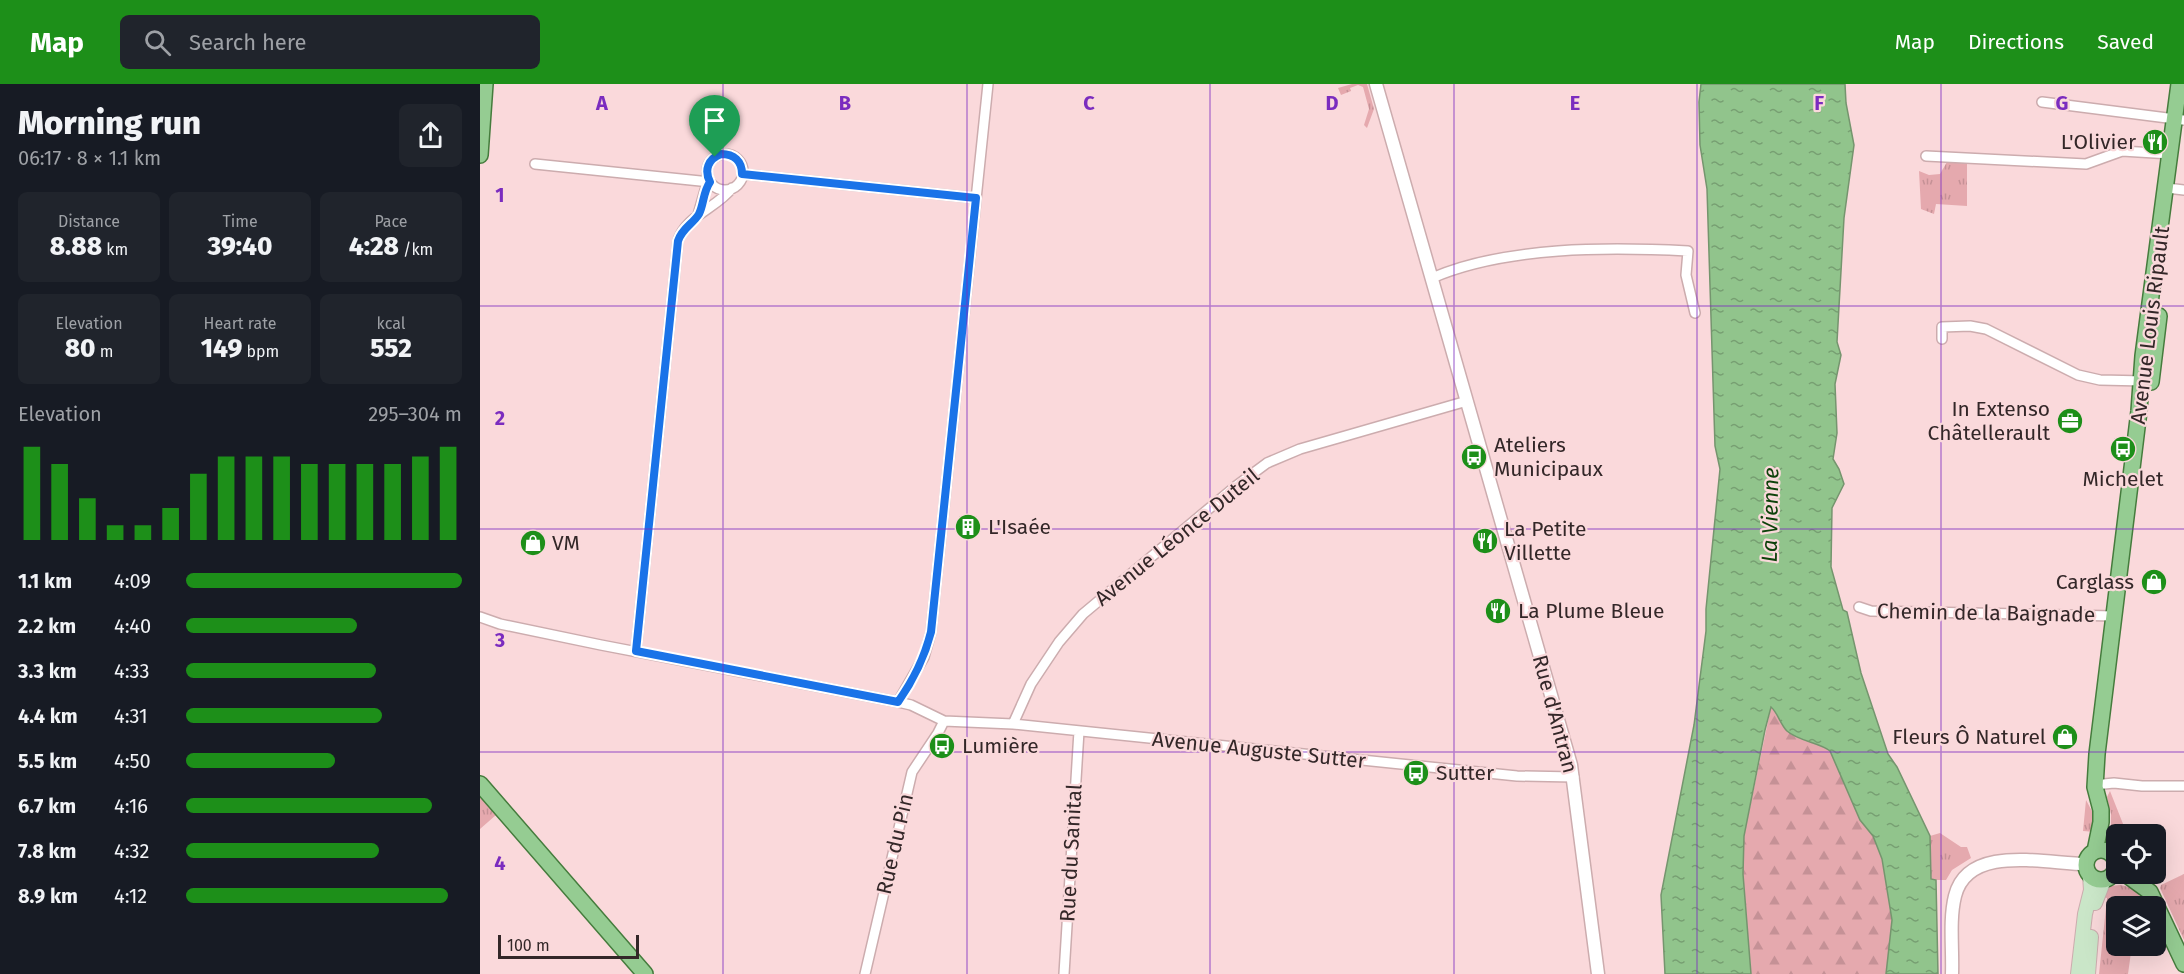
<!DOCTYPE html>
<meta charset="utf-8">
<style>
body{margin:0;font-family:"Fira Sans",sans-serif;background:#20242c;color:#f1f3f6;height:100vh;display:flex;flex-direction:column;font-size:22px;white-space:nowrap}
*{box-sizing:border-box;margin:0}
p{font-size:20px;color:#9ea1a6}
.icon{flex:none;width:33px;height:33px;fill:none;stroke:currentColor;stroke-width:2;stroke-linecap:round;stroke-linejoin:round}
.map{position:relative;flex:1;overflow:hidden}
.sheet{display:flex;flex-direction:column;background:#171b24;width:480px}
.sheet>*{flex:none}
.fabs{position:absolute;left:1626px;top:740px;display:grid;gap:12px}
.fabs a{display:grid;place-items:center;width:60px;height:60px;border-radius:9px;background:#171b24;box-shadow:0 6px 24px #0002;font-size:30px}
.scale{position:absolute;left:18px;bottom:15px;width:141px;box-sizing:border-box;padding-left:6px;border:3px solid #332728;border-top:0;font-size:16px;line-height:21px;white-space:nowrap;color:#332728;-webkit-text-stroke:4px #fad9db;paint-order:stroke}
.pin{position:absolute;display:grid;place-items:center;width:51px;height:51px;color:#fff;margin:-62px -26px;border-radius:50% 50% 50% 0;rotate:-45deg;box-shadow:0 0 6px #0007}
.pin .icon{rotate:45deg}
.round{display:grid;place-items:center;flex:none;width:63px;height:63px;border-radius:9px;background:#20242c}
.head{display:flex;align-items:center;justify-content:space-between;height:102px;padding:0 18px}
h1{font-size:33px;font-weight:800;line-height:45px}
.figures{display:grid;grid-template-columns:repeat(3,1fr);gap:9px;height:102px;padding:6px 18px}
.figures div{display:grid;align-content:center;border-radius:9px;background:#20242c;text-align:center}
.figures b{font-size:26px;font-weight:800}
.figures small{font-size:16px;font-weight:400}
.figures p{font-size:16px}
.chart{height:168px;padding:12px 18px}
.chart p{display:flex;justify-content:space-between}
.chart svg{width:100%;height:108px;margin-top:6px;stroke:#1d8f19;stroke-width:6}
ul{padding:0 18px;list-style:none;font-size:20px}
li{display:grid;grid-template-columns:96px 72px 1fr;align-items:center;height:45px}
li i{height:15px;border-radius:8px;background:#1d8f19}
header{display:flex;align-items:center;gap:36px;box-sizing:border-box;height:84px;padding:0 30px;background:#1d8f19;color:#fff}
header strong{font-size:28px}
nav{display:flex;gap:33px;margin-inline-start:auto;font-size:21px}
.search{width:420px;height:54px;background:#20242c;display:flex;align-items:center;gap:15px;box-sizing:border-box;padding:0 21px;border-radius:9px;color:#9ea1a6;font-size:22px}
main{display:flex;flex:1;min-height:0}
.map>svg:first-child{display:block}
</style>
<header>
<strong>Map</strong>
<div class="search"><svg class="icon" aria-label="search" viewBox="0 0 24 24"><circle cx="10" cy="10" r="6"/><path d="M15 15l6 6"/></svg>Search here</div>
<nav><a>Map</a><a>Directions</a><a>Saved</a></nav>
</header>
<main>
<section class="sheet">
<div class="head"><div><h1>Morning run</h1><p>06:17 · 8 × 1.1 km</p></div><a class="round"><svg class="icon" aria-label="share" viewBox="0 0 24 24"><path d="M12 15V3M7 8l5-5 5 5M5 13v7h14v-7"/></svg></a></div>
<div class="figures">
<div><p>Distance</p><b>8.88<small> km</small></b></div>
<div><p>Time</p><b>39:40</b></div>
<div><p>Pace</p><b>4:28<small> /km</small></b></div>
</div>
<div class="figures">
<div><p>Elevation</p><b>80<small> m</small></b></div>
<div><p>Heart rate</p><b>149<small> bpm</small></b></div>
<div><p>kcal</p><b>552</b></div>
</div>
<div class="chart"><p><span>Elevation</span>295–304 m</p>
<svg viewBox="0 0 160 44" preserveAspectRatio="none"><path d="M5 44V6M15 44V13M25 44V27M35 44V38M45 44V38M55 44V31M65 44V17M75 44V10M85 44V10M95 44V10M105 44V13M115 44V13M125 44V13M135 44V13M145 44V10M155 44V6"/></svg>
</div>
<ul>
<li><b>1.1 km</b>4:09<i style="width:100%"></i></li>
<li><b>2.2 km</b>4:40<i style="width:62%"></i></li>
<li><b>3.3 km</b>4:33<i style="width:69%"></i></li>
<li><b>4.4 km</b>4:31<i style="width:71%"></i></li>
<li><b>5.5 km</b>4:50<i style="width:54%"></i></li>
<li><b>6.7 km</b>4:16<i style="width:89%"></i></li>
<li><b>7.8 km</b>4:32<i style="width:70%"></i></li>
<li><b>8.9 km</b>4:12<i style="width:95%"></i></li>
</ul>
</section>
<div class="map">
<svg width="1704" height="890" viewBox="0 0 1704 890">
<defs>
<pattern id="grass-tufts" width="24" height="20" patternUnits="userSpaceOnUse" patternTransform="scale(1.5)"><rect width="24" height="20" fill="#e5a9ae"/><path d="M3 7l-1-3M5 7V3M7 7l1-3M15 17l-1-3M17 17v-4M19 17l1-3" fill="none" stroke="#c59196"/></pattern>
<pattern id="forest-firs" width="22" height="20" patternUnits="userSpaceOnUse" patternTransform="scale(1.5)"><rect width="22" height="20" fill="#e5a9ae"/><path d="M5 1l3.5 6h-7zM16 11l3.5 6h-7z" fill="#c59196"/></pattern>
<pattern id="water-ripples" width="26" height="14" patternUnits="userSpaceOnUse" patternTransform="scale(1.5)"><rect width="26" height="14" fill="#91c48c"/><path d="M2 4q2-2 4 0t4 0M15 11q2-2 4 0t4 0" fill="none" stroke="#779f72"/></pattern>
</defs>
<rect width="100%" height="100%" fill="#fad9db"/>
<!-- grass -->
<path fill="url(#grass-tufts)" d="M872 0H887L894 25 887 44 884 41 889 25 883 3 878 1 870 4 871 7 861 11 858 4Z
M1467 78 1487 79V122L1456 120 1454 130 1441 125 1439 87 1449 91 1460 90Z
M1630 707 1647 750H1636V764L1631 754V730L1627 713Z
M0 712 16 731 0 745Z
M1606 716 1613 729 1615 728V748L1603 747Z
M1460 749 1481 763H1487L1491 774 1472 786 1466 796H1451L1450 752Z
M1704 790V856L1680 804 1681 801Z
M1640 801C1654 803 1659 809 1665 822H1636V861H1652L1648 890H1619L1627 814 1622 813 1631 802Z"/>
<!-- forest -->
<path fill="url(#forest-firs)" d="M1291 623C1298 629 1300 640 1307 647 1318 657 1341 659 1350 667L1380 735 1393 752 1402 775 1412 836 1406 890H1271L1263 790 1264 752Z"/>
<!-- water -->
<path fill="url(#water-ripples)" stroke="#75956e" stroke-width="1.5" d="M1221 0H1365L1366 19 1374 61 1364 134 1357 258 1361 271 1355 300 1357 349 1353 375 1359 385 1364 400 1352 424 1351 483 1363 526 1367 528 1381 589 1408 670 1417 683 1450 752 1451 795 1456 796 1458 890H1406L1412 836 1402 775 1393 752 1380 736 1350 667C1341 659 1318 657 1307 647 1300 640 1298 629 1291 623L1285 646 1264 752 1263 790 1271 890H1185L1181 811 1214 641 1226 547V525L1240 385 1235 362 1227 105 1220 61 1219 18Z"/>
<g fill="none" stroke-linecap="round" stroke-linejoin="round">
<!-- minor casing -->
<g stroke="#ccacae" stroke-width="12">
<path id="minor" d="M1562 18 1703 36
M227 88a18 18 0 1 1 36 0a18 18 0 1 1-36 0Z
M1446 72 1606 80 1642 67 1691 70
M55 80 230 98 226 103 218 131
M262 90 496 114
M1687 104 1704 106
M952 194C1026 162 1129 163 1208 167L1206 191 1215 229
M1462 255V243L1490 242 1506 245 1598 291 1620 296 1664 297
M1379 523 1391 527 1634 532
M0 533 20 540 121 561 418 618 431 621 464 637 533 640 1037 692 1094 693
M156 567 198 157C205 132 237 124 252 104
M418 618 444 573 451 548 508 0
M533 640 551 600 579 558 603 530 756 402 787 379 820 365 987 317
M1614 701 1634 699 1662 702H1704
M385 890 432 688 458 649 464 637
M584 890 599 647"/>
</g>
<!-- tertiary casing -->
<g stroke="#ccacae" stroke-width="15">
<path id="tertiary" d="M896 0 1091 681 1118 890
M1472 890C1473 865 1469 836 1475 812 1488 759 1567 780 1606 780"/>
</g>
<!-- secondary casing -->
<g stroke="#ccacae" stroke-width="16">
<path id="secondary" d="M1615 819 1624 796
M1598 890 1605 830 1611 806 1610 792
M1608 890 1611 853"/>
</g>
<!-- primary casing -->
<g stroke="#457c3d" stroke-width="18">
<path id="primary" d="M0 71 5 0
M1671 298 1679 232
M0 700 165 890
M1606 781a15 15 0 1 1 30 0a15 15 0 1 1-30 0Z
M1615 767 1621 738V726L1615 703 1617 670 1659 327 1663 272 1699 0
M1644 789 1670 808 1704 880"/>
</g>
<!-- minor -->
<use href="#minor" stroke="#fff" stroke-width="9"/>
<!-- tertiary -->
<use href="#tertiary" stroke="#fff" stroke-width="12"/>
<!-- secondary -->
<use href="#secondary" stroke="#cae6c8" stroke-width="14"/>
<!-- primary -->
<use href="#primary" stroke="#95cc92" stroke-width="15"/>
</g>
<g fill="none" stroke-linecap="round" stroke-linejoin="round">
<!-- route casing -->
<g stroke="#fff" stroke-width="12">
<path id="route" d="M241 70C254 70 262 77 262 90L496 114 451 548C444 575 434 595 418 618L156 567 198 157C202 144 213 140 219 130 224 120 223 108 230 98 224 86 228 75 241 70Z"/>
</g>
<!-- route -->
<use href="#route" stroke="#1a73e8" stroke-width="8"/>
</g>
<!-- grid -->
<path fill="none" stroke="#7b2cbf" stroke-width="1.5" stroke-opacity="0.55" d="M243 0V890M487 0V890M730 0V890M974 0V890M1217 0V890M1461 0V890M0 222H1704M0 445H1704M0 668H1704"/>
<!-- icons -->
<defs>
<g id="restaurant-disc" transform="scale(1.35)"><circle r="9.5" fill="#1d8f19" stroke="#fad9db"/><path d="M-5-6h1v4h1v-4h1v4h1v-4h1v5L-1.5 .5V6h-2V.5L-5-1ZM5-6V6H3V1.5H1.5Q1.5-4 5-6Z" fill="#fff"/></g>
<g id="office-disc" transform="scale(1.35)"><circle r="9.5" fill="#1d8f19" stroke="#fad9db"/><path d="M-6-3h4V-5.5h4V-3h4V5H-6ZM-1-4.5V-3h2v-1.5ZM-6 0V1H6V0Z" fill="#fff"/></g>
<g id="bus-disc" transform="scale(1.35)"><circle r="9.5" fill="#1d8f19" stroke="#fad9db"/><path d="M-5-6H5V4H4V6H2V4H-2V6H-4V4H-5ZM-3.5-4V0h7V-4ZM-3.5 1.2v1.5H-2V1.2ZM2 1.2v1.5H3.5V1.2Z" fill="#fff"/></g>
<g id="building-disc" transform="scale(1.35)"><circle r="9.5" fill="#1d8f19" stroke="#fad9db"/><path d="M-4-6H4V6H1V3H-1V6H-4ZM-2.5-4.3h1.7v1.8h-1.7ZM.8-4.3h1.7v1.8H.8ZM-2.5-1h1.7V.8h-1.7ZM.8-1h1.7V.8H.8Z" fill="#fff"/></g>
<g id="shop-disc" transform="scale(1.35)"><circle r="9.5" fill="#1d8f19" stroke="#fad9db"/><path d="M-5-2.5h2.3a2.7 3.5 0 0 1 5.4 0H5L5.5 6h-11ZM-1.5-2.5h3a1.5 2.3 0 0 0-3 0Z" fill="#fff"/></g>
</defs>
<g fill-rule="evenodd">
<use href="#restaurant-disc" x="1675" y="58"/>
<use href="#office-disc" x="1590" y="337"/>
<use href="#bus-disc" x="1643" y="365"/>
<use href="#bus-disc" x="994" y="373"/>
<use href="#building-disc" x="488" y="443"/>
<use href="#restaurant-disc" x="1005" y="457"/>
<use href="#shop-disc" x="53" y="459"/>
<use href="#shop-disc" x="1674" y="498"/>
<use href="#restaurant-disc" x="1018" y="527"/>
<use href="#shop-disc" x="1585" y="653"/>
<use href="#bus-disc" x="462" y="662"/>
<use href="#bus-disc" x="936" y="689"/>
</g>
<g text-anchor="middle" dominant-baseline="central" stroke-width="4.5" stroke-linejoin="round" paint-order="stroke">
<!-- poi labels -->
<g font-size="21" fill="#332728" stroke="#fad9db" text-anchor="start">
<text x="1656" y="58" text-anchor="end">L'Olivier</text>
<text x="1570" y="325" text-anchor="end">In Extenso<tspan x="1570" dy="24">Châtellerault</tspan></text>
<text x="1014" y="361">Ateliers<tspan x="1014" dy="24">Municipaux</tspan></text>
<text x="1643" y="395" text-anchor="middle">Michelet</text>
<text x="508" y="443">L'Isaée</text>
<text x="1024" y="445">La Petite<tspan x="1024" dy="24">Villette</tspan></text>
<text x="72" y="459">VM</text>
<text x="1654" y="498" text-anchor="end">Carglass</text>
<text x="1038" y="527">La Plume Bleue</text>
<text x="1566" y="653" text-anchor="end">Fleurs Ô Naturel</text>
<text x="482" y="662">Lumière</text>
<text x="956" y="689">Sutter</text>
</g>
<!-- street labels -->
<g font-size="21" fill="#332728" stroke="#fad9db">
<text transform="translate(1670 241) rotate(-83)">Avenue Louis Ripault</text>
<text transform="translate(697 453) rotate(-39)">Avenue Léonce Duteil</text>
<text transform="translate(1506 529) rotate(1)">Chemin de la Baignade</text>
<text transform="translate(1075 630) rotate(75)">Rue d'Antran</text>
<text transform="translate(779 666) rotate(6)">Avenue Auguste Sutter</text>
<text transform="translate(415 760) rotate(-77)">Rue du Pin</text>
<text transform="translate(591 769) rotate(-87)">Rue du Sanital</text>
</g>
<!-- water labels -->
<g font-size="22" font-style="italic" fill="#0d420a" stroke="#fad9db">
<text transform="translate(1290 431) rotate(-89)">La Vienne</text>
</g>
</g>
<g font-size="20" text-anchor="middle" font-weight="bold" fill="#7b2cbf" stroke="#fad9db" stroke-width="4.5" stroke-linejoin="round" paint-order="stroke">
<text x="122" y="26">A</text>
<text x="365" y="26">B</text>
<text x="609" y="26">C</text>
<text x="852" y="26">D</text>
<text x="1095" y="26">E</text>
<text x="1339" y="26">F</text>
<text x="1582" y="26">G</text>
<text x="20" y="118">1</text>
<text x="20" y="341">2</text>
<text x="20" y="563">3</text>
<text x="20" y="786">4</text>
</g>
</svg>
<div class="fabs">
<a><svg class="icon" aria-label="locate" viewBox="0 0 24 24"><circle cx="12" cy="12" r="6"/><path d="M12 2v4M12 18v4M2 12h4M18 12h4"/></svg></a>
<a><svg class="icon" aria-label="layers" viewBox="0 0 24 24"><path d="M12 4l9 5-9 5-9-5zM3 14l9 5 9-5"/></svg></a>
</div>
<div class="scale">100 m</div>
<div class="pin" style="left:235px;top:73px;background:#1e9e55"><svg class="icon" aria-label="arrive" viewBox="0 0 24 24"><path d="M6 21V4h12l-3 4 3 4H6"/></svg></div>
</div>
</main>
